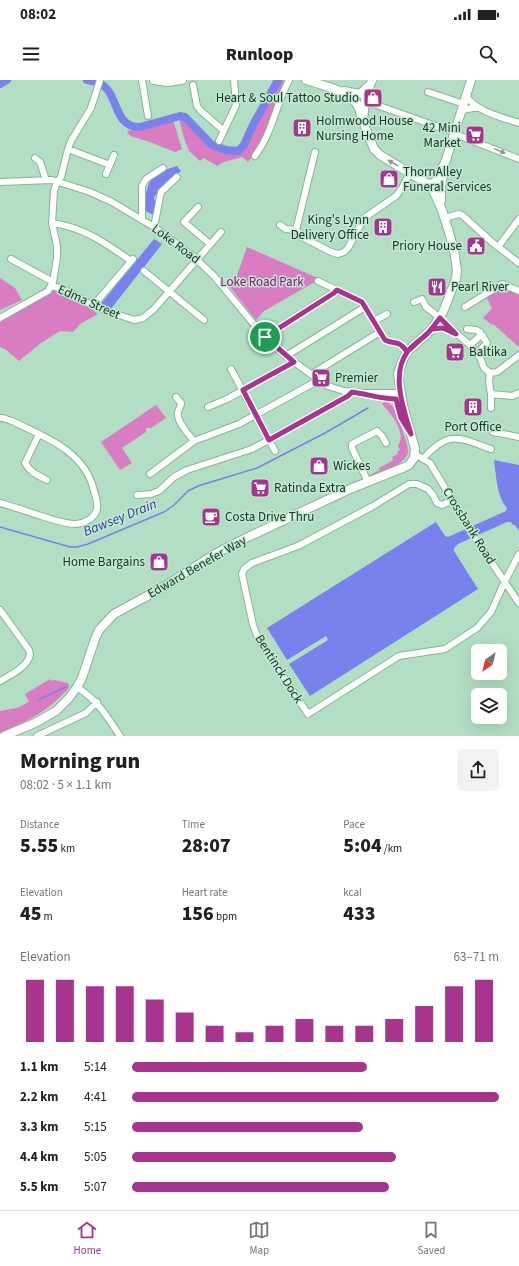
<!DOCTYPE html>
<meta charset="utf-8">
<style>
body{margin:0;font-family:"Source Sans 3",sans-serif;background:#f2f2f2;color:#202124;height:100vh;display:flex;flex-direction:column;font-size:15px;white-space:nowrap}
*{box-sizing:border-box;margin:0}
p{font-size:13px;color:#757577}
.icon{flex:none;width:22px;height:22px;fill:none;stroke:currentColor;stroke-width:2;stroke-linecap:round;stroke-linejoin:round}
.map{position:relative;height:656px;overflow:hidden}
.sheet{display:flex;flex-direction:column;background:#fff;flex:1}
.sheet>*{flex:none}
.needle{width:26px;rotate:214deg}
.controls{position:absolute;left:471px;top:564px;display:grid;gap:8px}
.controls a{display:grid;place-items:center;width:36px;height:36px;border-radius:6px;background:#fff;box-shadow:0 4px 16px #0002;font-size:20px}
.pin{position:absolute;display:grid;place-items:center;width:34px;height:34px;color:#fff;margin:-17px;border:2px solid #fff;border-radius:50%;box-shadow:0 1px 4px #0007}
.round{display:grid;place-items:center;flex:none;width:42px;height:42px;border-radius:6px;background:#f2f2f2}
.summary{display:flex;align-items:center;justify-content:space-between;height:68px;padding:0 20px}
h1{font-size:22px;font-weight:800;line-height:30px}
.metrics{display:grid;grid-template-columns:repeat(3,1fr);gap:6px;height:68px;padding:4px 20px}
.metrics div{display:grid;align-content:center}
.metrics b{font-size:20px;font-weight:800}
.metrics small{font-size:11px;font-weight:400}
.metrics p{font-size:11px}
.chart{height:112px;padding:8px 20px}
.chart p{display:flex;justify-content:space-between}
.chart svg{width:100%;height:72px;margin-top:4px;stroke:#a7358f;stroke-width:6}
ul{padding:0 20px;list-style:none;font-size:13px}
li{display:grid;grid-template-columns:64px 48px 1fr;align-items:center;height:30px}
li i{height:10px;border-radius:5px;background:#a7358f}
.status{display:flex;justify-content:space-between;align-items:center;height:28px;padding:0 20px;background:#fff;direction:ltr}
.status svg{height:11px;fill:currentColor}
header{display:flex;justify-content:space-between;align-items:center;height:52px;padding:0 20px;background:#fff;font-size:18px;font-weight:800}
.tabs{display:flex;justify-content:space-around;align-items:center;height:56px;border-top:1px solid #e0e0e0;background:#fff;font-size:11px;color:#757577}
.tabs a{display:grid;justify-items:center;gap:2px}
.tabs .active{color:#a7358f}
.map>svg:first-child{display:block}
</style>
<div class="status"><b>08:02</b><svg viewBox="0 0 49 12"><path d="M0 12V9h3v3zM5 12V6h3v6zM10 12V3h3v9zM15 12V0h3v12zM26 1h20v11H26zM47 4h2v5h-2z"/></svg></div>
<header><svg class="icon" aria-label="menu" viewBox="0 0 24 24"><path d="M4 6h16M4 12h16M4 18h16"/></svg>Runloop<svg class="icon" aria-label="search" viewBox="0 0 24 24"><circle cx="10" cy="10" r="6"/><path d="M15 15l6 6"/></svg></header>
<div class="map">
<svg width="519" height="656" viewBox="0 0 519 656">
<rect width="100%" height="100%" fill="#b2dfc3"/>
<!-- green -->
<path fill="#d97cc2" d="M280 0 286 1C276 29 267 59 248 82L242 77 224 82 217 86 204 78 200 81 189 71 184 58 179 39 185 38 202 59 210 66 225 71 237 73 241 71 247 62 255 44Z
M173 40 182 69 175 72 150 62 130 56 127 51Z
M247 167 320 199 264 231 256 240 230 207 234 204Z
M0 198 15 208 22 220 0 230Z
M503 206 519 215V267L493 244 492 245 483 238 492 228 486 217Z
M54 210 66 212 98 234 80 244 73 252 60 251 41 263 19 281 5 269 0 267V242Z
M385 322C388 323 391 324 393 327 396 332 410 368 408 373 403 386 384 391 372 395H370L380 390 379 388 392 381 393 379 392 377 398 374 397 372 400 370 398 366C407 352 391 334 382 324Z
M156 325 166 338 151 348H146V352L122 368 132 383 120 390 101 362Z
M50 599 51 601 54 600 68 603 69 605C69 609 66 611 62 615 44 634 24 642 0 653V631L17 628 29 622 25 614Z"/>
<!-- water -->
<path fill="#7881ec" d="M177 86 181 91 163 106 154 117 156 128 154 135 145 131C145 116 146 98 162 91 166 89 172 88 177 86Z
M154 159 162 164 110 230 100 225Z
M494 380 519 385V451L515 445H513L511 442H507L458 464 454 468V471L478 509 310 616 289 584 328 560 326 556 287 580 267 548 436 442 445 456 448 457 506 431 507 428C497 417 496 395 494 380Z"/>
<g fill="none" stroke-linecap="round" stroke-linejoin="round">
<!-- stream -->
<path stroke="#7881ec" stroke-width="1.5" d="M0 447 70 467H77L88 464 164 432 174 425 188 411 198 406 257 388 325 353 368 328
M38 620 66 607"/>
<!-- river -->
<path stroke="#7881ec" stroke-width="8" d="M87 0C94 1 102 3 107 9 118 22 117 48 140 47L180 36 185 37 212 65 226 70 238 71 244 65 253 45 278 0
M0 4 7 0"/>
<!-- minor casing -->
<g stroke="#88b398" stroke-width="8">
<path id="minor" d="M142 0 148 36
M193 5 197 26 201 31 224 51
M428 12 464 24
M466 16C477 32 501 37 519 43
M365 19 371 23 447 50H452L456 48
M462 30 473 28H479
M455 54 519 79
M219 61 236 25 234 0
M68 69 110 85
M315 72 296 150 302 157 331 172 338 174 344 172 348 168 364 138 396 116 402 108 410 93
M255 76C273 52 275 26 289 0
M35 78 40 82 46 100
M106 94 114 75
M0 102 52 100 90 112 112 122 154 147 194 177 214 196 266 259 286 276 319 300 328 306 344 311 364 313H401
M198 127 184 142 210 164
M444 138 459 134 462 135 493 163 519 183
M142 140V106L146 99 163 88
M52 143C83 147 107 164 131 181
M280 145 286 149 296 150
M154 147 161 112 177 97
M498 167 519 139
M11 179 53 202
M144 191 204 240
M318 201 362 222 385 260C394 265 399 259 407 272
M51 206 64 209 93 226 134 240 143 238 154 229 221 152
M414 222 422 219 426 227 434 233 444 243 470 265 480 277 484 288 490 293
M93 226 133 179
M465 227 502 204 519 211
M0 238 48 211 53 202 57 178V166L52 143 54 111 57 102 61 97 68 69 71 61 91 28 100 0
M374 241 387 234
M432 249 441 248 450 251
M467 249 476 250 480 252C481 257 485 258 487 263L482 268
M265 257 337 210
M470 265 481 255 483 256
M286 276 365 227
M231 289 275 371
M490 293 489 302 491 314V328
M490 293 497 292 519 275
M312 295 315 292 380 252
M491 314 512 316 519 313
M176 317 181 323C181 326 179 329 178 332 176 341 189 355 194 361
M377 317 388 319H401
M208 327 227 319 294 282
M0 338H3L12 341C45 357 85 371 94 411 96 417 98 423 97 429 95 438 85 443 76 444 64 444 52 439 41 436 27 431 14 427 0 423
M493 352 519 357
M39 354 25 383C30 392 37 395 47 400
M415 374 430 383 475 458 519 523
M423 379C449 349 459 358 491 369
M150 394 194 361 239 344 319 300
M368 402 352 368V364L377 351 382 356 386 363
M137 415 151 414 159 411 174 397 187 390 252 369 348 316 352 312
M453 420 442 425 437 423 433 415 428 409 417 404H409L373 426 298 466 252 483 244 489 242 494 253 545 258 558 308 634 399 576 445 569 477 548 491 532 506 499 519 474
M0 530 29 570 30 575C27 587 11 595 0 601
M77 607C99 622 106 635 120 656
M37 656 86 633 97 622"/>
</g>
<!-- major casing -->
<g stroke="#88b398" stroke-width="10">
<path id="major" d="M154 0 167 2 182 0
M306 0C321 5 347 10 356 23 359 27 360 31 361 35
M344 11 360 14 367 7
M426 103 430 104 436 101 446 80 471 0
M441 121V107L443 95
M4 656 35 643 56 631 69 618 77 607 82 598 95 559 99 550 114 534 160 509 215 474 246 458 350 409 405 387 409 385 414 378 415 369 403 325 398 294 403 280 407 272 432 249 443 232 452 209 456 199 457 190 454 170 448 149 442 130 433 110 426 103 380 75 374 69 363 42 365 19 372 0"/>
</g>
<!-- minor -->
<use href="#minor" stroke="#fff" stroke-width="6"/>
<!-- major -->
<use href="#major" stroke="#fff" stroke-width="8"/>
</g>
<!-- one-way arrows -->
<defs><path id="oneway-solid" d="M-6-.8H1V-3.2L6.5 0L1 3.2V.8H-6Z"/></defs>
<g fill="#909893">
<use href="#oneway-solid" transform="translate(500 71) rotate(22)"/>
<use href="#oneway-solid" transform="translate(393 83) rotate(-151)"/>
</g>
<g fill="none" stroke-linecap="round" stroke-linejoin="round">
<!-- route casing -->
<g stroke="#fff" stroke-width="8">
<path id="route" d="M265 257 294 282 243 310 269 360 348 316 352 312C367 314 381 319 396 319L401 338 411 354C404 330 390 294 408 271 413 265 420 260 426 255 431 250 435 244 440 238L456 254 443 248 432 249 407 272C399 259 394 265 385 260L362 222 337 210 334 213 265 257"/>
</g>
<!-- route -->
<use href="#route" stroke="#a7358f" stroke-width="5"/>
</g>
<!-- icons -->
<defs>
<g id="shop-square" transform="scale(1)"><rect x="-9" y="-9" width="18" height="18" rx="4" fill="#a7358f" stroke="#bfecd0"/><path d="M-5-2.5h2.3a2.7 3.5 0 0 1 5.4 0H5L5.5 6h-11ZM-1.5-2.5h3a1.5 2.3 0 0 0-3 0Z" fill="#fff"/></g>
<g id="building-square" transform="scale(1)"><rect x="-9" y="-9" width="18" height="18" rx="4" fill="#a7358f" stroke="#bfecd0"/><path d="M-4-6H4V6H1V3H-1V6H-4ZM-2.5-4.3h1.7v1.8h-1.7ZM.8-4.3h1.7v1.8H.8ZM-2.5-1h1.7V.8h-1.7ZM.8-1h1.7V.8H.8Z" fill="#fff"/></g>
<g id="supermarket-square" transform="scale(1)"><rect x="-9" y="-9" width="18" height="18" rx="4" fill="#a7358f" stroke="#bfecd0"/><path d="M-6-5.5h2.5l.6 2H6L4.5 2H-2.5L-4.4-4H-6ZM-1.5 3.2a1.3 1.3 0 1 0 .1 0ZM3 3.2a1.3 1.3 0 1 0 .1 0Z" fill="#fff"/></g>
<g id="civic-square" transform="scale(1)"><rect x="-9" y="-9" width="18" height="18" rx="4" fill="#a7358f" stroke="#bfecd0"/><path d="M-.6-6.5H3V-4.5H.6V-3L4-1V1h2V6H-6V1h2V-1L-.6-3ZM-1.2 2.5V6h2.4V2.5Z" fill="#fff"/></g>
<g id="restaurant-square" transform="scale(1)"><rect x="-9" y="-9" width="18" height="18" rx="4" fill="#a7358f" stroke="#bfecd0"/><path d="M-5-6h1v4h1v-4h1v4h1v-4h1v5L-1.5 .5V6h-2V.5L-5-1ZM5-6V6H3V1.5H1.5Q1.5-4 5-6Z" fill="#fff"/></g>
<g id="cafe-square" transform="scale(1)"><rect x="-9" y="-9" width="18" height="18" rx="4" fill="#a7358f" stroke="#bfecd0"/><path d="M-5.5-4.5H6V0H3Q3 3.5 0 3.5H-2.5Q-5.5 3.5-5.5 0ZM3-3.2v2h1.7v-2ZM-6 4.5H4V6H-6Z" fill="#fff"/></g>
</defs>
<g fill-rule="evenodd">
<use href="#shop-square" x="373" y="18"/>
<use href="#building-square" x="302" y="48"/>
<use href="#supermarket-square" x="475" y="55"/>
<use href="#shop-square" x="389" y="99"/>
<use href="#building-square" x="383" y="147"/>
<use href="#civic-square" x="476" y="166"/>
<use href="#restaurant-square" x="437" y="207"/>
<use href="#supermarket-square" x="455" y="272"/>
<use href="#supermarket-square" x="321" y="298"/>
<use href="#building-square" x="473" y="327"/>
<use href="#shop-square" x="319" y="386"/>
<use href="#supermarket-square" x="260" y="408"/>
<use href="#cafe-square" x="211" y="437"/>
<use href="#shop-square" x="159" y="482"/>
</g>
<g text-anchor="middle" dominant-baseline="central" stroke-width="3" stroke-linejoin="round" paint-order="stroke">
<!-- poi labels -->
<g font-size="13" fill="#203227" stroke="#bfecd0" text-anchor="start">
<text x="359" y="18" text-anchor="end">Heart &amp; Soul Tattoo Studio</text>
<text x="316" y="41">Holmwood House<tspan x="316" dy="15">Nursing Home</tspan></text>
<text x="461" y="48" text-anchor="end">42 Mini<tspan x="461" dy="15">Market</tspan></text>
<text x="403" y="92">ThornAlley<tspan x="403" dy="15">Funeral Services</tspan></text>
<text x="369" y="140" text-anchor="end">King's Lynn<tspan x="369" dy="15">Delivery Office</tspan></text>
<text x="462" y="166" text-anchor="end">Priory House</text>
<text x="451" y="207">Pearl River</text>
<text x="469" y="272">Baltika</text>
<text x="335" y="298">Premier</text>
<text x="473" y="347" text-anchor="middle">Port Office</text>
<text x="333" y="386">Wickes</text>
<text x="274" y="408">Ratinda Extra</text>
<text x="225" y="437">Costa Drive Thru</text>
<text x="145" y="482" text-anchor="end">Home Bargains</text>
</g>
<!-- street labels -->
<g font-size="13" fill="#203227" stroke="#bfecd0">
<text transform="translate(176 164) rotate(37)">Loke Road</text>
<text transform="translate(89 222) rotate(24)">Edma Street</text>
<text transform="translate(469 446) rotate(58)">Crossbank Road</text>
<text transform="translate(197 487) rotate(-30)">Edward Benefer Way</text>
<text transform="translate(279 589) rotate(58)">Bentinck Dock</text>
</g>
<!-- park labels -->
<g font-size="13" fill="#8e0c78" stroke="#bfecd0">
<text x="262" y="202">Loke Road Park</text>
</g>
<!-- water labels -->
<g font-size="14" font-style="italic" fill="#3930ac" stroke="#bfecd0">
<text transform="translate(120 438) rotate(-22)">Bawsey Drain</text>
</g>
</g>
</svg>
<div class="controls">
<a><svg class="needle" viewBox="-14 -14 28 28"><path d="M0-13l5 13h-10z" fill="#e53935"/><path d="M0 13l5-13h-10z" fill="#757577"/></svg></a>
<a><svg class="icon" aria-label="layers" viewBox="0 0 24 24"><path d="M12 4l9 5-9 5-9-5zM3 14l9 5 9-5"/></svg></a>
</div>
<div class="pin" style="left:265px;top:257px;background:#1e9e55"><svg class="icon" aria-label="arrive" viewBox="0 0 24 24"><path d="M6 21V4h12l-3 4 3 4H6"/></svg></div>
</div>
<section class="sheet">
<div class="summary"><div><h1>Morning run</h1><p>08:02 · 5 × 1.1 km</p></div><a class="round"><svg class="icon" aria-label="share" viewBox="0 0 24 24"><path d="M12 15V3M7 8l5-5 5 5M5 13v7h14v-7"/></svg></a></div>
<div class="metrics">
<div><p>Distance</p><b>5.55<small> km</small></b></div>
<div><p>Time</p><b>28:07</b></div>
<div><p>Pace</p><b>5:04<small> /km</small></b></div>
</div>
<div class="metrics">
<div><p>Elevation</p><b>45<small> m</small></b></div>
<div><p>Heart rate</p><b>156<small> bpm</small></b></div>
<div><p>kcal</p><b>433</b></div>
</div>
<div class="chart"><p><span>Elevation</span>63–71 m</p>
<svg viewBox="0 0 160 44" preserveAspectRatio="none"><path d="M5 44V6M15 44V6M25 44V10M35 44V10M45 44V18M55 44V26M65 44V34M75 44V38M85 44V34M95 44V30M105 44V34M115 44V34M125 44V30M135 44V22M145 44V10M155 44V6"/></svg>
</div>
<ul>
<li><b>1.1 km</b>5:14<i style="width:64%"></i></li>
<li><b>2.2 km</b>4:41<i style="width:100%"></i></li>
<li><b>3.3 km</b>5:15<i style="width:63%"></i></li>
<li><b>4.4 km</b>5:05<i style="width:72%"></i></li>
<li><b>5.5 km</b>5:07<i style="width:70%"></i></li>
</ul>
</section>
<nav class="tabs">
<a class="active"><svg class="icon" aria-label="home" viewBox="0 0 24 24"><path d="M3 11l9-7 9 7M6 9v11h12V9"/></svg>Home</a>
<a><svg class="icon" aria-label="map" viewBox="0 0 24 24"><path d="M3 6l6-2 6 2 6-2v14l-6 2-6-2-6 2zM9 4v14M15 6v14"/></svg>Map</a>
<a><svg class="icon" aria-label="saved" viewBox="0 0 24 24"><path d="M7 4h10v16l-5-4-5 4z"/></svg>Saved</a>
</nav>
